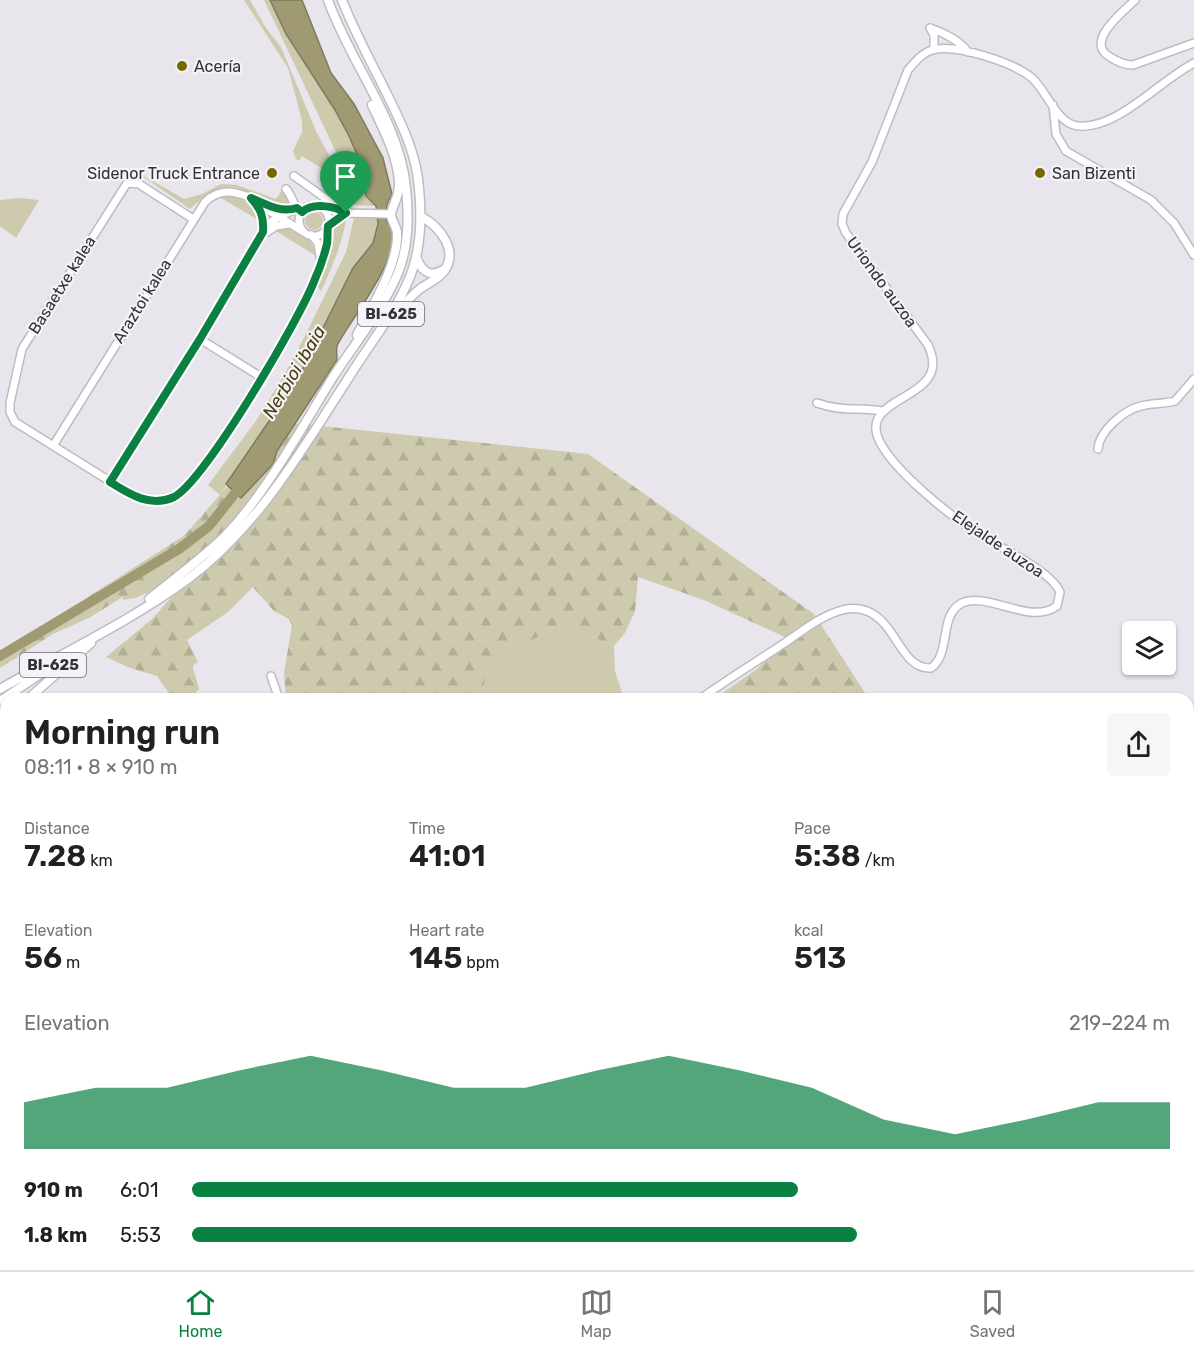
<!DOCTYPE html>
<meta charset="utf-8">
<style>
body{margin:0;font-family:Rubik,sans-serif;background:#f6f6f6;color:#202124;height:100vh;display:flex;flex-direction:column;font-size:22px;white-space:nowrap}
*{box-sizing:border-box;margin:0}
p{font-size:20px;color:#757577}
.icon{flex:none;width:33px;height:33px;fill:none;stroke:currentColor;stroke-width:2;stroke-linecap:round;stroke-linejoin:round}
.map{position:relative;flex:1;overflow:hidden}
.panel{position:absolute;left:0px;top:693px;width:1194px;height:578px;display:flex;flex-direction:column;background:#fff;border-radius:18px 18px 0 0;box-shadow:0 2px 4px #0004}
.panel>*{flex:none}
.buttons{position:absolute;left:1122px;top:621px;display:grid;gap:12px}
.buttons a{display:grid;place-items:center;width:54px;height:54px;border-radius:6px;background:#fff;box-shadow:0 2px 4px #0004;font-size:30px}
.pin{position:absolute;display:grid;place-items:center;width:51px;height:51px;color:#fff;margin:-62px -26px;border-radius:50% 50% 50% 0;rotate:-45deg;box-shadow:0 0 6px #0007}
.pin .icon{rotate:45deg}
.round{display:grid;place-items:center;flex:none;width:63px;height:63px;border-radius:6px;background:#f6f6f6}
.headline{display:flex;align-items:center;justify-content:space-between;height:102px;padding:0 24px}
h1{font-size:33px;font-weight:600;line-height:45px}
.metrics{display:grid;grid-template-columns:repeat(3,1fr);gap:9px;height:102px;padding:6px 24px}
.metrics div{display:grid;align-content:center}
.metrics b{font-size:30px;font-weight:600}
.metrics small{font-size:16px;font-weight:400}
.metrics p{font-size:16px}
.chart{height:168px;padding:12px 24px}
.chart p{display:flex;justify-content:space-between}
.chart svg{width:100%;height:108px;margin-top:6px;fill:#0b8043;opacity:.7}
ul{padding:0 24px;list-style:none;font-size:20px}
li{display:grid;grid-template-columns:96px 72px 1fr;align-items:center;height:45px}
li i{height:15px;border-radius:8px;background:#0b8043}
.tab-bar{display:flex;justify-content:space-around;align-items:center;height:84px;border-top:2px solid #e0e0e0;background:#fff;font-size:16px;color:#757577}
.tab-bar a{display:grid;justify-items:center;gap:3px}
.tab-bar .on{color:#0b8043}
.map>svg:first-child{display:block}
</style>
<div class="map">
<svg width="1194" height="1270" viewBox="0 0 1194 1270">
<defs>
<pattern id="forest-firs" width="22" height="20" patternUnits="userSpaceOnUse" patternTransform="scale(1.5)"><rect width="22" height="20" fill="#cecaad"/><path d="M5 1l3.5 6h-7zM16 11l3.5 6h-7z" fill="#b1ae95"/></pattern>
</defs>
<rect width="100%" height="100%" fill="#e9e5ed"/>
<!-- grass -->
<path fill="#cecaad" d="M244 0H250L266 28 281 47 316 131 333 163 344 206 334 196 338 188 336 177 302 156 299 161 296 159 293 151 302 132V121L288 68Z
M264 0H270L286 34 335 110 349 136 359 159 366 196 376 206 354 205 350 182Z
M135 171 184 199 202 194 221 184 236 185 276 199 282 190 292 205C243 207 242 161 190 209Z
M231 196C246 200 256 206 260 221L221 198Z
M19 198 39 200 16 238 0 226V200Z
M305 221a9 9 0 1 1 18 0a9 9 0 1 1-18 0Z
M354 218H377L378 224 373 243 353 268 308 361 296 383 220 495 208 485 256 421 283 377 305 336 346 252Z
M346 219C343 242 331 270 321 291L317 286 335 225Z
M284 227C300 229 314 240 316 256L276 231Z
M562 623 614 646 615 671 624 699H482C483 688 484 677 490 668 500 654 546 633 562 623Z
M1194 750V860L1188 862 1190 785 1188 757Z
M6 868V939L0 945V874Z
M6 1053V1179L0 1183V1059Z
M0 1209 6 1210V1264H180L181 1270H15L0 1268Z
M251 1264 297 1265 300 1270H243Z
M938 1264 946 1267 947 1265H1011L1000 1270H642L637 1265Z
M383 1265H461L458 1270H381Z"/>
<!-- forest -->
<path fill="url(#forest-firs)" d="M283 422 588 454 814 614 869 699H714L757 669 789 639 704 600 638 577 635 611 625 633 614 646 562 623C546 633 500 655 490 668 484 677 483 688 482 699H286L284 673 292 625 289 619 274 611 253 587 228 612 187 640 198 662 194 664 193 668 199 689 189 699H173L157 676 130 668 106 657 152 619 175 593 166 585 135 598 122 600 124 596 89 618 53 634 0 668V653L185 535Z
M1194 709V750L1188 757V710Z
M1188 916 1194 917V1270H1081L1084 1265 1188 1264Z
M180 1265H251L243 1270H181Z
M297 1265H383L381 1270H300Z"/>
<!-- water -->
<path fill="#9f9a71" stroke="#7e7a5f" stroke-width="1.5" d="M270 0H302L331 73 354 104 383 158 392 194 387 204 386 221C415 243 347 323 337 346 336 350 337 356 337 360L277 451 273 464 241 498 226 484 296 382 353 268 373 243 378 224 376 206 366 196 359 159 349 136 335 110 286 34Z"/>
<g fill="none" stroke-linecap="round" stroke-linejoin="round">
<!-- river -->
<path stroke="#9f9a71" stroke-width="10" d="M0 656 179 549 209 526 244 482"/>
<!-- minor casing -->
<g stroke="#bebbc2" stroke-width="10">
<path id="minor" d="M1135 0C1122 13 1084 42 1110 57 1118 62 1124 65 1133 65L1194 43
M930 28C943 32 960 41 968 52
M930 28 934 35V49
M1053 105 1056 134 1066 151 1151 200 1174 223 1194 255
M294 176 346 213 391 214
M286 189C292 195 293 206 300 211
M257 204 262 213 263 230
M299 221a15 15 0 1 1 30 0a15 15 0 1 1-30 0Z
M263 207 302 231
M193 219 139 184 127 183 22 349 10 403V412L15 422 132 495C146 501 162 504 176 495 202 479 224 438 240 412 266 370 296 327 315 281 322 264 328 246 327 228
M328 226 346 213
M267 232 276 226 289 224
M311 235 318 243 320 257
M200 339 261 377
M817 403C842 412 858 407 883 411
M53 446 205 202C232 176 260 209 290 210
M1098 449C1099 431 1124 410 1141 406 1152 403 1164 404 1175 401L1194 379
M110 481 200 339 262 233 272 221 297 208
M271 676 279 699
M700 699C725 681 751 665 777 648 813 625 858 580 892 634 902 648 911 669 931 668 952 653 938 615 962 603 988 591 1030 626 1057 606L1060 592C1051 570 996 546 975 532 947 513 897 473 881 444 852 393 956 403 928 345L846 233 842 224 843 214 872 162 908 70C915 62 922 53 932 50 956 43 1014 63 1032 78 1047 91 1057 125 1079 126 1118 129 1159 81 1194 63
M0 941 6 937
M0 1178 6 1173
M185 1264 186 1270
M514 1264 517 1270
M613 1264 632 1270
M629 1269 641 1264
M533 1270 540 1264
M601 1270 604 1264"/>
</g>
<!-- major casing -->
<g stroke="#bebbc2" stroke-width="11">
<path id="major" d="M416 256C420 269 429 279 443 270
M395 315C403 305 411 296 421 288 429 283 438 279 444 271 459 251 440 227 422 217
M357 335C372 306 399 264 397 232 396 226 391 220 391 214 392 206 400 196 399 183 398 156 383 129 372 105
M149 599C174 579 200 560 223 538 265 495 301 429 333 377 355 343 382 311 398 273 409 246 409 216 406 188 400 122 350 63 328 0
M0 689C63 653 129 622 188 579 260 525 303 448 351 374 371 342 395 313 410 277 421 249 422 218 419 188 416 149 398 117 381 82 367 55 353 28 342 0
M28 699 91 643
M0 701 58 662
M0 726 6 720"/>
</g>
<!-- minor -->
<use href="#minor" stroke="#fff" stroke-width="7"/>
<!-- major -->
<use href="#major" stroke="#fff" stroke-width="8"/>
</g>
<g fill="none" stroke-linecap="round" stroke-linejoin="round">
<!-- route casing -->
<g stroke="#fff" stroke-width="12">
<path id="route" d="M251 198C266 204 279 213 297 208L302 212C313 202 334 206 346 213L328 226C327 232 328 238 327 244 324 256 320 268 315 279 301 317 205 481 174 497 150 508 129 494 110 482L200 339 263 232C264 217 261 209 251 198Z"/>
</g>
<!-- route -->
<use href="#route" stroke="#0b8043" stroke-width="8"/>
</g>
<!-- markers -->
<g fill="#756900" stroke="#f6f2fa" stroke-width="2">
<circle cx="182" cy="66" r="6"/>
<circle cx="272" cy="173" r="6"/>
<circle cx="1040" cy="173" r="6"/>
</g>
<g text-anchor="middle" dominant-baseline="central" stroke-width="4.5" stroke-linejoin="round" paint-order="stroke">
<!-- shield labels -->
<g fill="#f6f2fa" stroke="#6d6b6f" stroke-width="1.5">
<rect x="358" y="302" width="66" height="24" rx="4.5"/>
<rect x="20" y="653" width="66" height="24" rx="4.5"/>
</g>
<g font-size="15" font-weight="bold" fill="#323134">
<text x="391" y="314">BI-625</text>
<text x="53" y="665">BI-625</text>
</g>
<!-- poi labels -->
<g font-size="16" fill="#323134" stroke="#f6f2fa" text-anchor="start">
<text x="194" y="66">Acería</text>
<text x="260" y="173" text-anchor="end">Sidenor Truck Entrance</text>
<text x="1052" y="173">San Bizenti</text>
</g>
<!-- street labels -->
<g font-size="16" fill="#323134" stroke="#f6f2fa">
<text transform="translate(882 282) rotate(54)">Uriondo auzoa</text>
<text transform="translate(62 285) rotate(-58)">Basaetxe kalea</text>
<text transform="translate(142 301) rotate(-58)">Araztoi kalea</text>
<text transform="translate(998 544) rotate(34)">Elejalde auzoa</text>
</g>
<!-- water labels -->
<g font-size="18" font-style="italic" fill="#49420e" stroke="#f6f2fa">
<text transform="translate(294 372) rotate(-59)">Nerbioi ibaia</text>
</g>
</g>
</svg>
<div class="buttons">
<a><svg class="icon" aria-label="layers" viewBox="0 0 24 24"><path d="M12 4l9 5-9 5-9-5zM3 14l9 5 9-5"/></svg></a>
</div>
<div class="pin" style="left:346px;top:213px;background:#1e9e55"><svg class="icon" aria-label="arrive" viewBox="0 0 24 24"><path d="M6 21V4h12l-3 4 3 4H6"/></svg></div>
<section class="panel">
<div class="headline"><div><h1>Morning run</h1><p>08:11 · 8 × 910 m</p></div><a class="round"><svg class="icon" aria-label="share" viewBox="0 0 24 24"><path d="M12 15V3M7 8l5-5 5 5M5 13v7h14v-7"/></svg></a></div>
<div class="metrics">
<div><p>Distance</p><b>7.28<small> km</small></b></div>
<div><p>Time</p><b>41:01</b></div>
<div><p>Pace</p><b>5:38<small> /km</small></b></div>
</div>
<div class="metrics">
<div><p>Elevation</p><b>56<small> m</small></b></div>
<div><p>Heart rate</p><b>145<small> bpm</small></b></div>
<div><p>kcal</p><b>513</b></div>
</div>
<div class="chart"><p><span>Elevation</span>219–224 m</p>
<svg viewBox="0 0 160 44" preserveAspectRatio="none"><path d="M0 44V25L10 19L20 19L30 12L40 6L50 12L60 19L70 19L80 12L90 6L100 12L110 19L120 32L130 38L140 32L150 25L160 25V44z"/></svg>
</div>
<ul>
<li><b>910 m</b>6:01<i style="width:62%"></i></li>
<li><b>1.8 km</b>5:53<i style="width:68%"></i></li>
</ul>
</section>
</div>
<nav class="tab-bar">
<a class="on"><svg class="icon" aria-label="home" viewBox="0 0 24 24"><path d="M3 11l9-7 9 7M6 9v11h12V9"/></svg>Home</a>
<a><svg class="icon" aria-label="map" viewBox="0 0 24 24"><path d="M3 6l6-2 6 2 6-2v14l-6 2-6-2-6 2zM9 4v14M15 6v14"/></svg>Map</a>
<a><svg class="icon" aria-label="saved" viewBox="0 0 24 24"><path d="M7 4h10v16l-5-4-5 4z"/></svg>Saved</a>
</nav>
